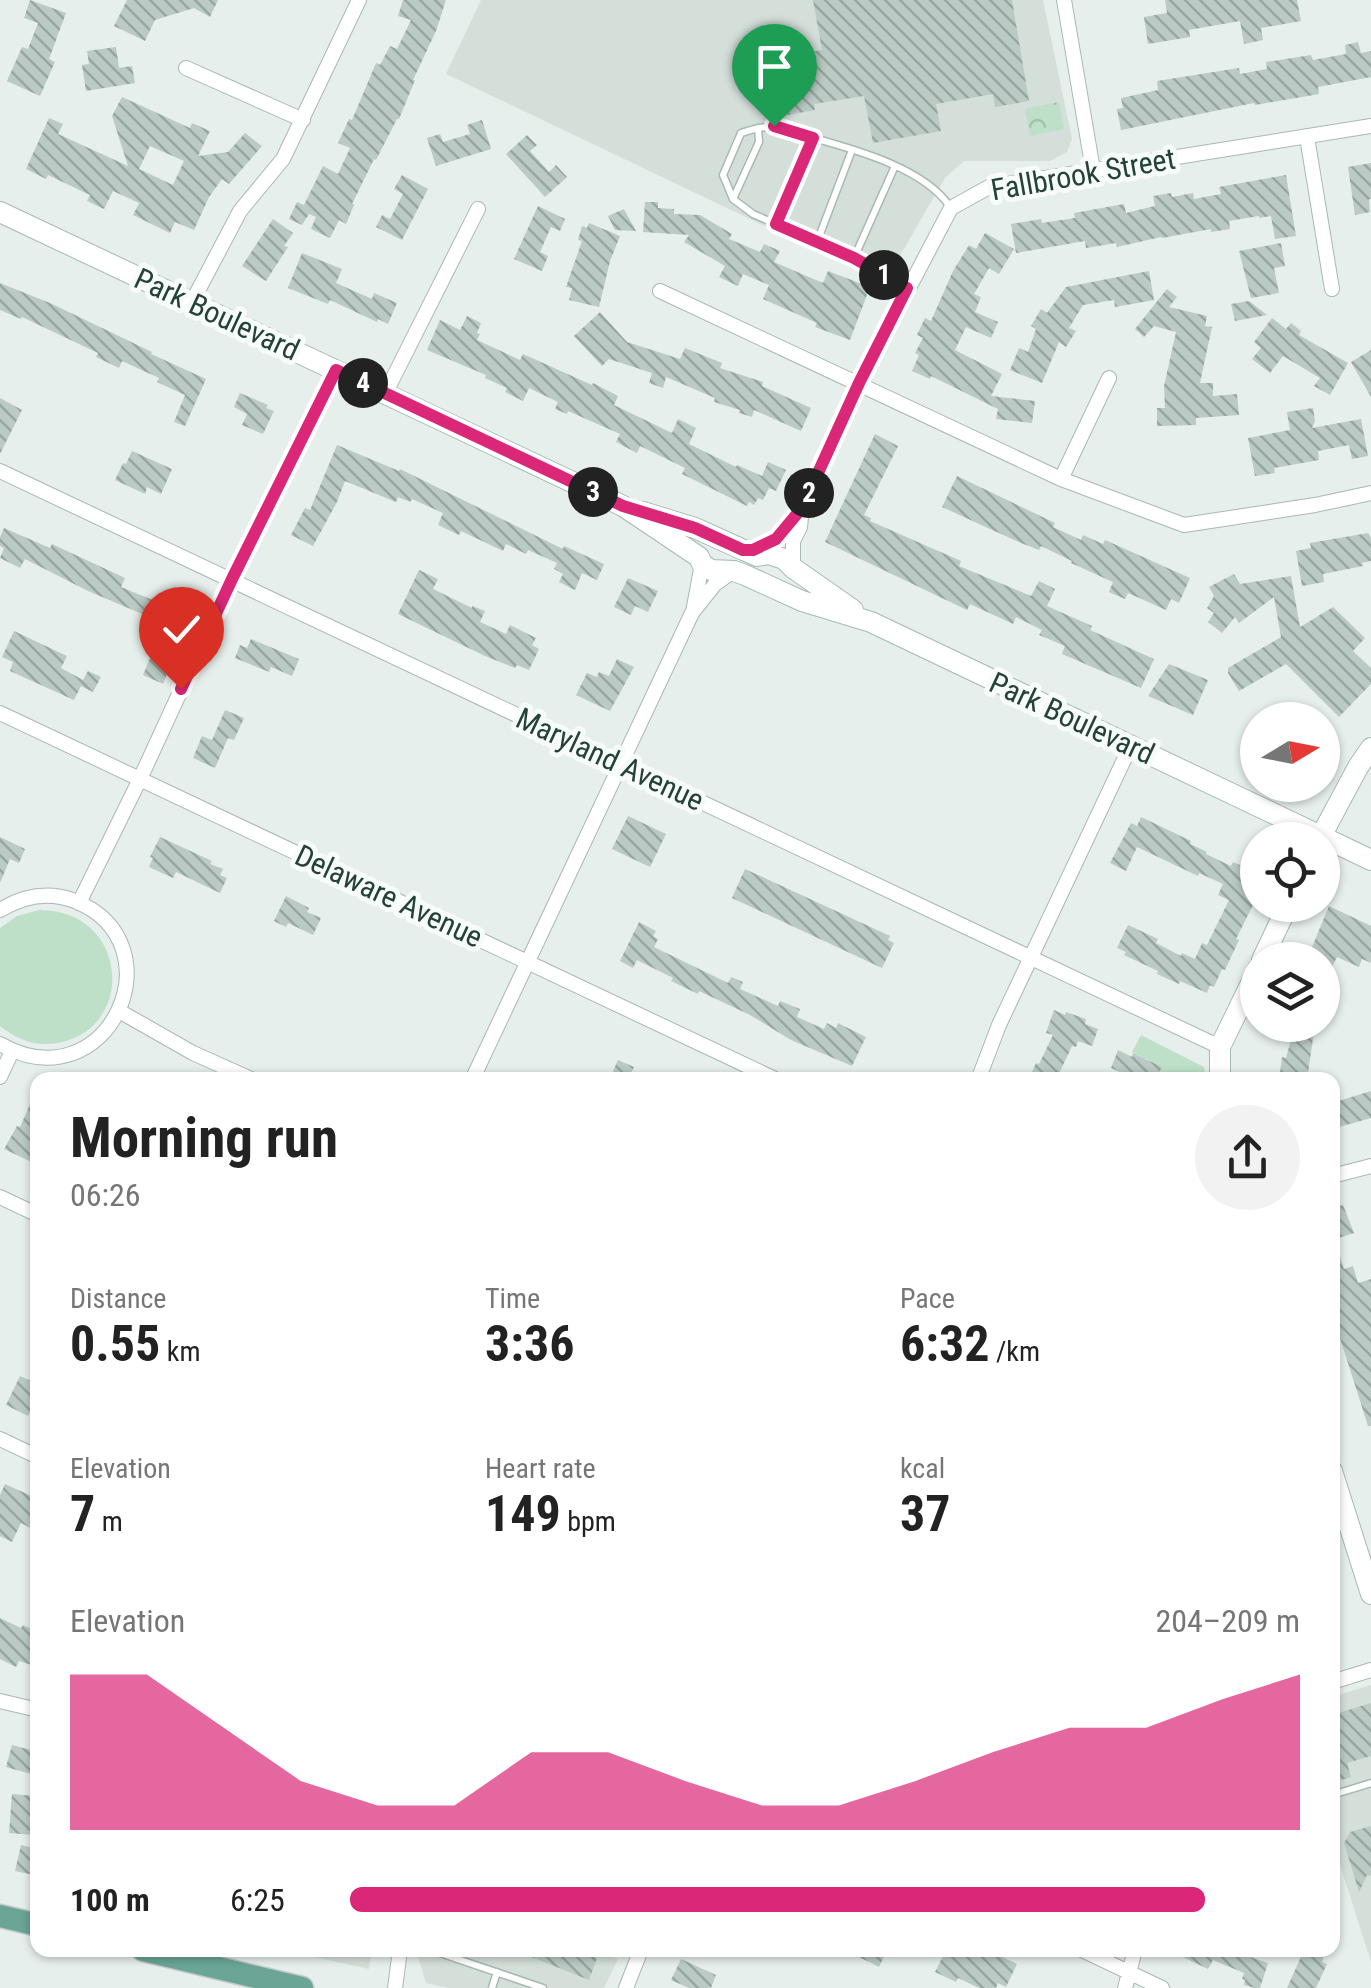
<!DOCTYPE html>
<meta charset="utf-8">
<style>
body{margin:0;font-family:"Roboto Condensed",sans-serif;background:#f2f2f2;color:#222;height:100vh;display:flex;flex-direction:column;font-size:38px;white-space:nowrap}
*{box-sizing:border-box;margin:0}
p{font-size:32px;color:#767676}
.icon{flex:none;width:55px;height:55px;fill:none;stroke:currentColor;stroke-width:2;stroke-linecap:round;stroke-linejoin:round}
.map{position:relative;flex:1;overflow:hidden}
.drawer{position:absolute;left:30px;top:1072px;width:1310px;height:885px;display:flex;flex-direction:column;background:#fff;border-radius:20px;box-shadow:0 2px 8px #0004}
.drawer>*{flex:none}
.needle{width:65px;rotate:80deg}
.tools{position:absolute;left:1240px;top:702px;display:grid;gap:20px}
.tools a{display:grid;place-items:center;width:100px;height:100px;border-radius:50%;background:#fff;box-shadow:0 2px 8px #0004;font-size:50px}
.pin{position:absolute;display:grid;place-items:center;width:85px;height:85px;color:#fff;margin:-102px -42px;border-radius:50% 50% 50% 0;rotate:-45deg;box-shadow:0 0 10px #0007}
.pin .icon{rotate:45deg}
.km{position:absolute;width:50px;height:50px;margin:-25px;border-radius:50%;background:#222;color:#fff;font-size:28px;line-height:50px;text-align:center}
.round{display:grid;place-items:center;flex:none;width:105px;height:105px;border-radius:52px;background:#f2f2f2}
.summary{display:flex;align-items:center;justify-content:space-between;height:170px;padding:0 40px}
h1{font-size:55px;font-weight:700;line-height:75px}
.metrics{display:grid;grid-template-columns:repeat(3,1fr);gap:15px;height:170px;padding:10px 40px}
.metrics div{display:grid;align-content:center}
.metrics b{font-size:50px;font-weight:700}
.metrics small{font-size:28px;font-weight:400}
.metrics p{font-size:28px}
.chart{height:280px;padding:20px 40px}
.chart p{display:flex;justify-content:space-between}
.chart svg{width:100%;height:180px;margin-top:10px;fill:#db2777;opacity:.7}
ul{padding:0 40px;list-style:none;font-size:32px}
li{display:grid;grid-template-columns:160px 120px 1fr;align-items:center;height:75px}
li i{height:25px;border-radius:12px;background:#db2777}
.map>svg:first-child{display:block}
</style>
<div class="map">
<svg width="1371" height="1988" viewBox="0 0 1371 1988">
<defs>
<pattern id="forest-crowns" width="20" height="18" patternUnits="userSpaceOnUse" patternTransform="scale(2.5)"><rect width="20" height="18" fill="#bfe0c8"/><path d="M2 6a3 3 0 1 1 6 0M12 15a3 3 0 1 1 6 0" fill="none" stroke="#a4c1ad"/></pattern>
<pattern id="building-back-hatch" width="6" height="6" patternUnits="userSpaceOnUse" patternTransform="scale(2.5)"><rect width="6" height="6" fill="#bbcac4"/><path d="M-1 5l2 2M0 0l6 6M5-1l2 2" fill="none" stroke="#98a6a0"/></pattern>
</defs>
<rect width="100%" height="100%" fill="#e6efeb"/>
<!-- built -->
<path fill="#d4dfda" d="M481 0H1043L1072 139 1067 152 1050 161H964L945 178 884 283 446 74Z
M1371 1685V1962L1333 1843 1332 1697Z
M283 1950H372L369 1969Z
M416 1950H594L618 1959 604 1988H448L426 1983Z"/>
<!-- green -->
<path fill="#bfe0c8" d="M39 910C128 909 138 1028 58 1043 37 1047 17 1040 0 1026V928L17 916Z
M1141 1035 1204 1067 1206 1080H1157L1162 1067 1132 1052Z"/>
<!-- forest -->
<path fill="url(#forest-crowns)" d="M1059 102 1064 129 1030 136 1025 110 1027 108Z"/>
<!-- building -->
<path fill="url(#building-back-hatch)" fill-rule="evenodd" d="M30 0 66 13 49 59 55 62 40 96 7 81 22 47 28 49 38 23 24 18Z
M127 0H218L210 17 194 8 155 20 145 41 114 26Z
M403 0H446L436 31 413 80H415L399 119H397L376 160 374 159 352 204 354 205 346 224 339 220 330 238 311 229 316 217 309 214 302 225 289 219 297 202 304 205 323 166 338 174 350 148 338 143 349 119 352 120 376 63 380 65 390 46 397 49 411 20 398 16Z
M813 0H1012L1029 101 995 107 993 94 936 104 941 131 873 143 864 96 814 104 815 110 777 117 774 97 780 96 773 58 822 50Z
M1165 0H1297L1301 21 1261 28 1263 40 1244 44 1240 21 1189 30 1190 37 1148 44 1144 17 1167 13Z
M1358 42 1361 53 1371 51V77L1318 87 1319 94 1255 105 1254 103 1121 130 1117 109 1123 108 1121 98 1158 90 1157 81 1239 68 1240 74 1267 69 1266 62 1311 55 1313 60 1346 54 1345 45Z
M116 47 119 68 132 66 135 83 86 91 82 65 89 64 87 51Z
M122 97 190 128 192 123 210 131 198 156 228 152 245 133 262 146 229 184 222 179 209 197 194 230 175 222 170 233 133 215 139 203 113 191 104 209 87 201 90 195 48 175 46 179 26 169 49 118 63 124 58 134 128 166 112 116ZM150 146 184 161 173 185 139 169Z
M482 120 491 149 436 166 427 138 440 134 443 142 470 134 467 125Z
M527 135 537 145 530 151 549 172 556 165 567 177 545 197 506 154Z
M1371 163V199H1369L1370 212 1355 215 1348 167Z
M402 175 428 189 402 240 376 227 382 215 390 219 403 194 394 189Z
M1286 175 1296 236 1275 239 1271 216 1259 218V216L1229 221 1230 229 1211 232V229L1162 238 1161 237 1117 247 1116 243 1086 248 1085 241 1016 253 1011 224 1041 219 1042 223 1075 218 1074 213 1124 204 1126 213 1155 206 1153 196 1171 193 1172 197 1193 193 1194 199 1221 194 1219 187Z
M645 202H658V208L674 209V214L700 215 732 234 729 239 760 252 764 244 780 251 774 262 823 283 828 271 870 287 850 340 815 327 817 323 763 299 769 285 743 274 738 286 719 277 725 266 684 242 689 235 643 232Z
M538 206 565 219 560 231 551 227 540 252 548 256 542 271 514 259Z
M624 209 625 211 636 231 615 230 608 216Z
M273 219 293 233 284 246 288 247 266 281 242 266Z
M589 223 620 236 610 261 599 307 569 300 572 288 566 287 582 241 578 240 582 226 587 228Z
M985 233 1014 249 999 274 989 268 974 294 981 297 975 312 998 322 991 338 966 327 955 350 1002 374 991 396 1035 401 1032 423 996 419 998 409 931 376 930 379 912 371 919 355 915 353 923 338 917 335 925 318 931 321 953 271 969 245 976 249Z
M1281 243 1285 266 1274 268 1279 293 1251 298 1239 251Z
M302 253 342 269 336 283 372 299 374 293 397 303 388 324 378 319 377 322 330 300 328 304 288 288Z
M1149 271 1154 300 1115 307 1114 300 1083 305 1069 328 1076 331 1066 347 1059 342 1042 383 1010 370 1019 348 1028 352 1036 329 1031 326 1041 309 1047 313 1066 287Z
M0 283 50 303 152 352 151 354 206 379 185 426 174 422 185 395 157 382 159 378 122 361 119 368 96 357 98 353 22 317 21 319 0 310Z
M1167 289 1177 297 1169 307 1207 316 1205 326 1212 327 1200 383H1213V396L1237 394 1239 415 1196 418V425L1157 426V408H1165L1164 386 1176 332 1154 326 1144 337 1135 329Z
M1249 301 1267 315 1235 321 1231 304Z
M600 312 627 342 680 359 685 348 722 363 720 368 763 382 762 386 811 408 801 431 754 410 752 417 739 413 740 410 714 402 715 398 666 377 663 388 649 383 652 373 609 359 602 366 574 336Z
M467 316 481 323 477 333 480 334 477 340 520 360 523 354 592 385 593 383 618 396 614 405 672 433 678 419 696 428 689 444 736 467 737 465 762 476 768 462 786 470 776 491 769 488 763 500 758 498 754 505 749 502 747 506 682 474 685 468 640 446 637 453 616 442 620 434 568 411 567 414 555 409 558 402 529 388 523 401 505 392 507 388 485 378 486 375 427 350 440 320 460 330Z
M1272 318 1286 329 1291 323 1301 331 1299 335 1348 363 1330 395 1314 386 1320 378 1283 356 1270 373 1252 359 1261 348 1254 342Z
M1371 350V397L1351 362Z
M240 393 268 405 266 408 274 411 263 434 242 425 247 414 234 407Z
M0 398 22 410 0 454Z
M1313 408 1315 421 1312 428 1361 419 1368 456 1352 459 1349 445 1318 451 1319 460 1274 468 1275 473 1255 476 1248 438 1290 430 1287 412Z
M875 434 898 446 864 515 871 518 870 521 961 561 959 566 1031 596 1039 581 1055 589 1047 606 1092 626 1090 630 1154 659 1141 688 1062 654 1065 646 1039 635 1042 630 1016 617 1013 624 970 604 967 610 825 542Z
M337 445 399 471 400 469 563 549 564 546 604 564 597 580 582 573 575 590 559 582 563 574 554 569 557 563 528 550 526 554 506 544 503 551 461 531 459 535 438 525 443 513 412 499 410 502 398 497 396 502 345 481 337 502 313 546 291 535 305 508 310 510Z
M132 451 172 469 161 494 147 487 145 494 115 480 123 463 126 464Z
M957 476 1055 523 1053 527 1081 540 1083 535 1103 544 1105 540 1190 578 1179 603 1171 599 1166 610 1128 593 1125 599 1109 592 1113 582 1071 563 1072 561 1041 546 1039 550 1021 543 942 507Z
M4 528 50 548 52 544 125 578 121 587 155 601 159 593 172 600 168 609 180 614 166 641 141 628 147 616 88 591 25 559 20 568 0 558 4 548 0 546V537Z
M1368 533 1371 538V561L1362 563 1363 566 1323 574 1324 582 1302 586 1296 551 1311 548 1310 543Z
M419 570 438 579 433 589 472 608V606L485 611 480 622 506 634 510 625 536 638 532 645 539 649 529 670 517 665 515 668 485 656 398 614Z
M1234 574 1240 584 1291 576 1300 627 1333 607 1365 638 1353 651 1371 668V684L1339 717 1286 664 1239 691 1228 673V668L1281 637 1274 597 1239 623 1235 617 1222 633 1208 622 1214 613 1207 608 1214 596 1209 587Z
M628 578 658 591 648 612 635 606 631 615 614 607Z
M14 631 67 656 61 668 83 680 88 671 101 677 93 692 81 686 74 700 10 671 13 662 2 657Z
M251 639 299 659 292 676 271 667 269 672 235 658 240 645 247 648Z
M155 646 175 654 163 684 143 675Z
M617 659 634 667 610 711 576 695 587 673 597 677 599 672 609 676Z
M1169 664 1208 680 1193 715 1148 696Z
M225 710 244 718 234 740 228 738 215 768 193 758 202 736 212 740Z
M628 816 666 834 650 867 612 849Z
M1141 817 1191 841 1190 844 1207 852 1206 854 1231 866 1233 862 1258 873V895L1236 939 1239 940 1225 970 1222 969 1214 987 1210 985 1207 993 1180 981 1179 984 1157 974 1158 971 1124 955 1126 952 1117 948 1128 925 1158 939 1156 943 1181 956 1182 953 1195 959 1202 943 1207 945 1229 900 1218 895 1223 884 1199 873 1198 876 1137 847 1126 871 1110 863 1131 823 1137 826Z
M0 837 25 849 19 863 10 859 0 883Z
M160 837 212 861 210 864 223 869 220 875 227 878 220 893 176 872 173 878 149 867 153 858 150 857Z
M745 869 890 936 888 940 894 943 882 968 732 898Z
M286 896 309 908 307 912 321 918 313 935 288 923 286 927 274 921Z
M1329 906 1371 926V963L1362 959 1359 967 1337 957 1322 987V960H1314L1316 955 1310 952Z
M639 922 656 931 653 936 658 939 654 947 728 983 731 977 743 982 740 989 778 1006 780 1001 800 1009 797 1017 824 1029 827 1023 836 1028 838 1023 866 1037 852 1066 791 1040 750 1015 699 991 698 994 671 981 673 978 637 960 633 968 620 961Z
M1054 1010 1065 1015 1066 1012 1086 1019 1085 1024 1098 1029 1092 1046 1078 1041 1076 1047 1072 1046 1056 1080H1028L1036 1063 1039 1064 1053 1035 1046 1033Z
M1295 1025H1315L1307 1080H1279L1282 1057 1286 1058Z
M1118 1050 1132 1057 1133 1053 1162 1067 1156 1080H1137L1111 1068Z
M618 1060 634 1067 628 1080H609Z
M38 1086V1165L4 1149 17 1126 20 1127Z
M1371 1091V1118L1332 1129V1103Z
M1343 1205 1354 1233 1332 1240V1208Z
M1332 1244H1336L1344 1269 1353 1266 1358 1283 1371 1279V1426H1368L1332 1313Z
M20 1376 38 1384V1397L28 1416 6 1405Z
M5 1484 38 1499V1532L21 1523 12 1542 0 1536V1495Z
M0 1618 21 1628 23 1625 38 1632V1667L19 1661 16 1667 0 1659Z
M1371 1703V1756L1347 1763 1351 1777 1332 1783V1715Z
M12 1745 38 1752V1776L6 1767Z
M12 1794 36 1796 33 1835 9 1833Z
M1371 1826V1876L1367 1875 1359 1892 1344 1843 1350 1832Z
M21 1845 38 1849V1876L15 1871Z
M514 1950H575L597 1958 589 1980Z
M845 1950H887L879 1967Z
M946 1950H988L1017 1964 1006 1987 998 1983 996 1988H979L958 1978 956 1982 935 1972Z
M1168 1950H1230L1268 1963 1260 1988H1255L1244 1985 1245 1980 1242 1979 1244 1973 1213 1960 1208 1969Z
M1304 1950H1310L1324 1956 1322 1962 1327 1964 1316 1988H1287Z
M681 1959 716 1975 711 1988H689L671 1980Z"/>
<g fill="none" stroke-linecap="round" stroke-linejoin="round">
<!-- lane casing -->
<g stroke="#a8b8b2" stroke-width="9">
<path id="lane" d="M733 199 759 142 758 128
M776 224 813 138
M817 242 852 150
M854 258 895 166
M907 288 854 258 753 214 733 199 723 175 741 133C751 130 761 126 772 127 784 127 798 133 810 137 853 149 925 168 950 207
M1332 1795 1371 1783
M431 1950 543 1988
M492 1988 497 1972"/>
</g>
<!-- street casing -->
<g stroke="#a8b8b2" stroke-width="16">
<path id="street" d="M1064 0 1093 170
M186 68 303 120
M1307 137 1332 289
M660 291 1061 479 1184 525 1315 505 1371 493
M192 302 240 211 283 159 359 0
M385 394 478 209
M0 471 1220 1047
M1061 479 1109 378
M755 549 777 539 801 509
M793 568V541L800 527 802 508 859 383 951 208 989 187 1371 126
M693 612 702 564
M0 713 777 1080
M79 903 140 779 232 579 336 370
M0 910C23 896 49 891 75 901 181 944 108 1105 0 1044
M119 1011 193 1053 253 1080
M0 1077 12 1051
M472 1080 692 613 715 584 732 572
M978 1080 999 1025 1131 745
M1332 1176 1371 1166
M0 1197 38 1215
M0 1439 38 1457
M1332 1682 1371 1670
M0 1701 38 1710
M1082 1950 1162 1988
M395 1988 400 1950
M626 1988 641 1950
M1125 1988 1135 1950"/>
</g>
<!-- secondary casing -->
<g stroke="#a4bbb3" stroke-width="22">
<path id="secondary" d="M0 212 623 506 699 557 702 564 711 570 734 571 745 575 802 601 871 622 1371 860
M643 512 695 528 757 556 769 554 784 559 793 568 853 610
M1319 840 1358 767 1371 748
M1262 960 1288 905
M1220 1080V1047L1258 969
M1332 1471 1371 1594"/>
</g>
<!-- primary casing -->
<g stroke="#c2cac8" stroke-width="25">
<path id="primary" d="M0 1916 38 1925
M143 1950 302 1988"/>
</g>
<!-- lane -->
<use href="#lane" stroke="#fff" stroke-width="6"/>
<!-- street -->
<use href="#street" stroke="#fff" stroke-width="14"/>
<!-- secondary -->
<use href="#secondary" stroke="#fff" stroke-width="20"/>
<!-- primary -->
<use href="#primary" stroke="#6aa596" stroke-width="22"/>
</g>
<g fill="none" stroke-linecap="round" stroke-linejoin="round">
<!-- route casing -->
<g stroke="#fff" stroke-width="20">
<path id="route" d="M181 689 232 579 336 370 623 506 695 528 743 550H753L776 539 802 508 859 383 907 288 854 258 776 224 813 138 774 126"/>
</g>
<!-- route -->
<use href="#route" stroke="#db2777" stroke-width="12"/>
</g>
<g text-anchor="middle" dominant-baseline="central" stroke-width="10" stroke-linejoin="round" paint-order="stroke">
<!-- street labels -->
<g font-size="30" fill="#24423a" stroke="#f7fbf9">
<text transform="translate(1083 174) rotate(-10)">Fallbrook Street</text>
<text transform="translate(217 314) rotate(25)">Park Boulevard</text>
<text transform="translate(1072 718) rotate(25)">Park Boulevard</text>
<text transform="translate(610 759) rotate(25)">Maryland Avenue</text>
<text transform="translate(389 896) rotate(25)">Delaware Avenue</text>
</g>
</g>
</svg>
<div class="tools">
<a><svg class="needle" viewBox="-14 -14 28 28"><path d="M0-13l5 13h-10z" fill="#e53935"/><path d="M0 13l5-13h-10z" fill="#767676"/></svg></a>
<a><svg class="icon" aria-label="locate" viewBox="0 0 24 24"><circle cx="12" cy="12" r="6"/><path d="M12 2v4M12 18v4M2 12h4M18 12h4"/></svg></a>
<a><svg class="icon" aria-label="layers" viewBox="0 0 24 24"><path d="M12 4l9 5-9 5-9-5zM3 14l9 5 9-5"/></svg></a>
</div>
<div class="pin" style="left:774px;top:126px;background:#1e9e55"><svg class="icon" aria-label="arrive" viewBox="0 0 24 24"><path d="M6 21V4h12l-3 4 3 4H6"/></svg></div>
<div class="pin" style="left:181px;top:689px;background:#d93025"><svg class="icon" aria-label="check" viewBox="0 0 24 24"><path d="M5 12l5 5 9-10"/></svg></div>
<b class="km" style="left:884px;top:275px">1</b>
<b class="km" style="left:809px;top:493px">2</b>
<b class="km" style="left:593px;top:492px">3</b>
<b class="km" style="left:363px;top:383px">4</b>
<section class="drawer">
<div class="summary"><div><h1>Morning run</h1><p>06:26</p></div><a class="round"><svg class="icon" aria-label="share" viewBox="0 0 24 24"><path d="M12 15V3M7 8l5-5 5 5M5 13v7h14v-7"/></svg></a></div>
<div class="metrics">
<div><p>Distance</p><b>0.55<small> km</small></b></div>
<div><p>Time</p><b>3:36</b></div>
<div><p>Pace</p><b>6:32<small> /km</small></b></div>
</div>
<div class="metrics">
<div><p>Elevation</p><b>7<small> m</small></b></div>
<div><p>Heart rate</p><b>149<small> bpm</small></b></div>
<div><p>kcal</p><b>37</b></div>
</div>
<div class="chart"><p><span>Elevation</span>204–209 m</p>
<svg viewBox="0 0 160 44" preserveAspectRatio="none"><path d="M0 44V6L10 6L20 19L30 32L40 38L50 38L60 25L70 25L80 32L90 38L100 38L110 32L120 25L130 19L140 19L150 12L160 6V44z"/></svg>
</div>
<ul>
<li><b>100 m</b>6:25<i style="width:90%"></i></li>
</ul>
</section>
</div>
